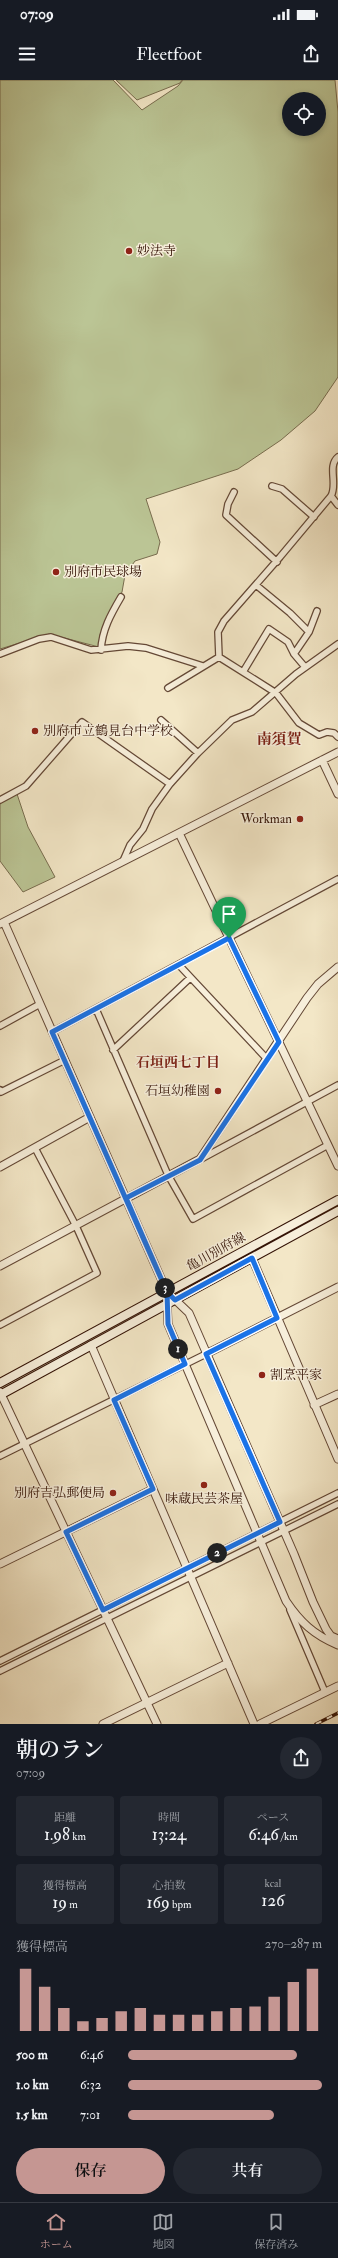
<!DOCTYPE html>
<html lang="ja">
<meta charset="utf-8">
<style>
body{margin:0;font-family:"IM FELL Double Pica","Noto Serif JP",serif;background:#242831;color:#f1f3f6;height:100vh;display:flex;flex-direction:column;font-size:15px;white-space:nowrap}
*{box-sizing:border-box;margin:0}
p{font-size:13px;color:#9ea1a6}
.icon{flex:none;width:22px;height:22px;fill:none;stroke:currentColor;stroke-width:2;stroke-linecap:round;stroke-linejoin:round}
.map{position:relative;height:1644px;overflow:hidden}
.panel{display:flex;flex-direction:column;background:#171b24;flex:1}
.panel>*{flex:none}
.controls{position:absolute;left:282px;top:12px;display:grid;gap:8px}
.controls a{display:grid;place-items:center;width:44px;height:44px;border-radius:50%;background:#171b24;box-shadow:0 2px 6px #0003;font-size:20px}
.pin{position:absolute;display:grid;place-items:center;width:34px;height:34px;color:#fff;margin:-41px -17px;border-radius:50% 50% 50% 0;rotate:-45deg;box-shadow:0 0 4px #0007}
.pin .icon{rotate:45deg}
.km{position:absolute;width:20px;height:20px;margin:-10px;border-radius:50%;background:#222;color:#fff;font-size:11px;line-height:20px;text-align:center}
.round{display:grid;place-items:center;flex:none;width:42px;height:42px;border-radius:21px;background:#242831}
.overview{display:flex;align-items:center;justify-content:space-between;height:68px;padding:0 16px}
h1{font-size:22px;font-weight:600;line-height:30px}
.stats{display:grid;grid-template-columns:repeat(3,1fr);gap:6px;height:68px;padding:4px 16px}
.stats div{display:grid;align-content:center;border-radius:4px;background:#242831;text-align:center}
.stats b{font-size:17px;font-weight:600}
.stats small{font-size:11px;font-weight:400}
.stats p{font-size:11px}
.chart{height:112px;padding:8px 16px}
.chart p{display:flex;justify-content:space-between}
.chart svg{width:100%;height:72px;margin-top:4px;stroke:#c59692;stroke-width:6}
.button{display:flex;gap:8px;margin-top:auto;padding:8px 16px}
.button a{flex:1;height:46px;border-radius:24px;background:#c59692;color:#111;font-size:16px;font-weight:600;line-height:46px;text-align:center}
.button a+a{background:#242831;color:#f1f3f6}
ul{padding:0 16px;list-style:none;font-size:13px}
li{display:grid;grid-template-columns:64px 48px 1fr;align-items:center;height:30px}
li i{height:10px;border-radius:5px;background:#c59692}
.status{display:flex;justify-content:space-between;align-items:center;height:28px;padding:0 20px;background:#171b24;direction:ltr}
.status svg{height:11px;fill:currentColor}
header{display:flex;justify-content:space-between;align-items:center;height:52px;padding:0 16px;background:#171b24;font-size:18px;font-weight:600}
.tab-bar{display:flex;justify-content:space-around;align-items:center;height:56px;border-top:1px solid #363941;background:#171b24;font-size:11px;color:#9ea1a6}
.tab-bar a{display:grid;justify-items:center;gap:2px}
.tab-bar .active{color:#c59692}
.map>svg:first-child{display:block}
</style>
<div class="status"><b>07:09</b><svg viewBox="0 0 49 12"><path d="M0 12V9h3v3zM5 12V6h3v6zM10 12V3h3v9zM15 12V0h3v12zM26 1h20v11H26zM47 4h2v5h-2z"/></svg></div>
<header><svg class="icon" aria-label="menu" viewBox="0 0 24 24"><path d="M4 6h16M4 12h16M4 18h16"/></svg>Fleetfoot<svg class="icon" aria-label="share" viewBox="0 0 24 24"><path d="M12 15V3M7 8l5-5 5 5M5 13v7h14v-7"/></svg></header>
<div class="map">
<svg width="338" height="1644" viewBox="0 0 338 1644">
<rect width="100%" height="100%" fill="#f3e7c7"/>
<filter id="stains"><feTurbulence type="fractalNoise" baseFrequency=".005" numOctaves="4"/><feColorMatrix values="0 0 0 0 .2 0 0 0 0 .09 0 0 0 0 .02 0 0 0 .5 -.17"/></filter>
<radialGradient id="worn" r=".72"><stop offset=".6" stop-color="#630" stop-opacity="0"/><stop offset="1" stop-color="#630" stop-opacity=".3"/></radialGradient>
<!-- green -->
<path fill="#bbc595" stroke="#786c4e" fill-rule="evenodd" d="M0 0H113L142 30 178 6 183 0H335L338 32V297L315 331 281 360 238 389 146 419 160 462 157 474 135 481 125 495 122 512 100 555 99 567 49 554 0 569ZM289 19H319V49H289Z
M116 0H182L180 3 137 20Z
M17 714 28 747 55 797 23 812 0 781V721Z"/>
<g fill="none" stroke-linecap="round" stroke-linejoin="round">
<!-- minor casing -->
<g stroke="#644836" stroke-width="8">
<path id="minor" d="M272 406 282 409 314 437
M234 412 228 424 226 435 277 482
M331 416 338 425
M256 505 290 533 309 552 294 574
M309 552 317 531
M101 570C102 550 111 534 121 517
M0 574 39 559 51 557 91 570 128 566 146 568 203 586
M219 577 218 552 224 541 280 477 331 416C338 404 327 386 338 377
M243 592 269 549 288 562 294 574 305 587
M168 608 219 577 276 613 299 643 319 655 327 652 334 653 338 657
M161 640 198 673
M0 720 26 706 82 642 170 704
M123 781 130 765 143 749 152 729 170 704 197 674 232 640 252 632 296 594 338 564
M179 885 267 979
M96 929 168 1095 193 1139 328 1065
M0 946 40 924
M52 952 338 799
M113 970 190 898
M0 1010 1 1012 65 980
M201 1079 338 1005
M0 1245 97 1193 76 1146 35 1068
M0 1376 206 1274
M290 1530 325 1612
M0 1581 338 1413
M0 1591 338 1424"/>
</g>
<!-- tertiary casing -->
<g stroke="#644836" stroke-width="9">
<path id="tertiary" d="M322 680 338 714
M179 753 338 1086
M4 842 167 1212 189 1233 294 1474 313 1522 326 1549 331 1556 338 1559
M0 844 338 672
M0 1087 90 1037
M252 1178 338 1379
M0 1186 200 1079 307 918 318 904 338 887
M167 1220 168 1244 286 1521C300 1542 314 1555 338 1565
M91 1265 254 1644
M206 1274 338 1207
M0 1312 157 1644
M314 1325 338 1314
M0 1484 153 1409
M103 1644 228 1583
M260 1644 338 1606"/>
</g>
<!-- secondary casing -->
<g stroke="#341306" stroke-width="10">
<path id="secondary" d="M0 1303 338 1120
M0 1315 338 1131"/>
</g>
<!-- minor -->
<use href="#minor" stroke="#f7efdb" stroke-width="5.5"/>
<!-- tertiary -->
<use href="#tertiary" stroke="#f7efdb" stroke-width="7"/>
<!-- secondary -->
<use href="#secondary" stroke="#f7efdb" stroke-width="8"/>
<!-- rail casing -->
<g stroke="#341306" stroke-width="3.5">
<path id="rail" d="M316 1644 338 1633"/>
</g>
<!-- rail -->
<use href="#rail" stroke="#f7efdb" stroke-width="2" stroke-dasharray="6" stroke-linecap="butt"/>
</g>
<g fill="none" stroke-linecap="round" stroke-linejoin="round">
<!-- route casing -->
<g stroke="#fff" stroke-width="8">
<path id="route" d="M229 858 279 962 200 1080 126 1118 167 1212 168 1244 185 1284 114 1320 153 1409 66 1452 103 1530 280 1442 206 1274 277 1238 252 1178 175 1220 167 1212 52 952 229 858"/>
</g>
<!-- route -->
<use href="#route" stroke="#1a73e8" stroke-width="5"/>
</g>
<!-- markers -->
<g fill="#8f2418" stroke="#f7efdb" stroke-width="1.5">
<circle cx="129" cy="171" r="4"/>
<circle cx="56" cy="492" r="4"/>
<circle cx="35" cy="651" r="4"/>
<circle cx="300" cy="739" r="4"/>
<circle cx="218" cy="1011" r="4"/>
<circle cx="262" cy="1295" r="4"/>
<circle cx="204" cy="1405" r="4"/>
<circle cx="113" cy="1413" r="4"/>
</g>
<g text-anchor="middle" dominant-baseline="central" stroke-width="3" stroke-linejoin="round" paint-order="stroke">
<!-- poi labels -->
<g font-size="13" fill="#341306" stroke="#f7efdb" text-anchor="start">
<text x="137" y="171">妙法寺</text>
<text x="64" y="492">別府市民球場</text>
<text x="43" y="651">別府市立鶴見台中学校</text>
<text x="292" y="739" text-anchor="end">Workman</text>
<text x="210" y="1011" text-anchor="end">石垣幼稚園</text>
<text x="270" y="1295">割烹平家</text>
<text x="105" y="1413" text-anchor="end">別府吉弘郵便局</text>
<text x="204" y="1419" text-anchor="middle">味蔵民芸茶屋</text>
</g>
<!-- street labels -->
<g font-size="13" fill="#341306" stroke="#f7efdb">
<text transform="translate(216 1172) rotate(-29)">亀川別府線</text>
</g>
<!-- neighbourhood labels -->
<g font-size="14" font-weight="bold" fill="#7a1f14" stroke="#f7efdb">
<text x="178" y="982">石垣西七丁目</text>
</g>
<!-- quarter labels -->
<g font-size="15" font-weight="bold" fill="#7a1f14" stroke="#f7efdb">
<text x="279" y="659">南須賀</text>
</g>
</g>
<rect width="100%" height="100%" filter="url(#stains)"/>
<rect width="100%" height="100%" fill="url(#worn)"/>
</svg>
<div class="controls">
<a><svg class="icon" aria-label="locate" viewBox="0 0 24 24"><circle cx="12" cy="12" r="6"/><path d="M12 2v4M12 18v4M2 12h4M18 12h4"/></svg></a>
</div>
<div class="pin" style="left:229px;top:858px;background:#1e9e55"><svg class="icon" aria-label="arrive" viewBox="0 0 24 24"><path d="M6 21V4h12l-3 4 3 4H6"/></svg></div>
<b class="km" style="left:178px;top:1269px">1</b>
<b class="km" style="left:217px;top:1473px">2</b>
<b class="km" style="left:165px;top:1208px">3</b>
</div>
<section class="panel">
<div class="overview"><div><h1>朝のラン</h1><p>07:09</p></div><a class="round"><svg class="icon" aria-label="share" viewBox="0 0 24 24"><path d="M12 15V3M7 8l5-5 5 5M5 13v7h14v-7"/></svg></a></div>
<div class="stats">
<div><p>距離</p><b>1.98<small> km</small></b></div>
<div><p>時間</p><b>13:24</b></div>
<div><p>ペース</p><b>6:46<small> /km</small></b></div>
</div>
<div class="stats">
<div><p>獲得標高</p><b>19<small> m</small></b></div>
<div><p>心拍数</p><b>169<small> bpm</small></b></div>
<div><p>kcal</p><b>126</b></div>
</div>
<div class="chart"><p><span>獲得標高</span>270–287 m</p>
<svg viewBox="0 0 160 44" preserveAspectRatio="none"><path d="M5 44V6M15 44V17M25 44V30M35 44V38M45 44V36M55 44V32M65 44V30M75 44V34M85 44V34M95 44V34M105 44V32M115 44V30M125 44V29M135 44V23M145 44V14M155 44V6"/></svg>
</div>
<ul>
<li><b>500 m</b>6:46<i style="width:87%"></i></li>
<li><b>1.0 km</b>6:32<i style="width:100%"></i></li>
<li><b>1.5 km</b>7:01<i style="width:75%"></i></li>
</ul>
<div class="button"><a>保存</a><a>共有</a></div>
</section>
<nav class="tab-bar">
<a class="active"><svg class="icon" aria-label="home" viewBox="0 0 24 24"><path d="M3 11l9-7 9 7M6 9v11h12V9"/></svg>ホーム</a>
<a><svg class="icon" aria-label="map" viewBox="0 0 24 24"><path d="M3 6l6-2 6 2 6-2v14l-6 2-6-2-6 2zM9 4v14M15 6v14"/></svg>地図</a>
<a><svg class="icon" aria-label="saved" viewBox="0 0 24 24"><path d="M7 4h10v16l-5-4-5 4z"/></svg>保存済み</a>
</nav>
